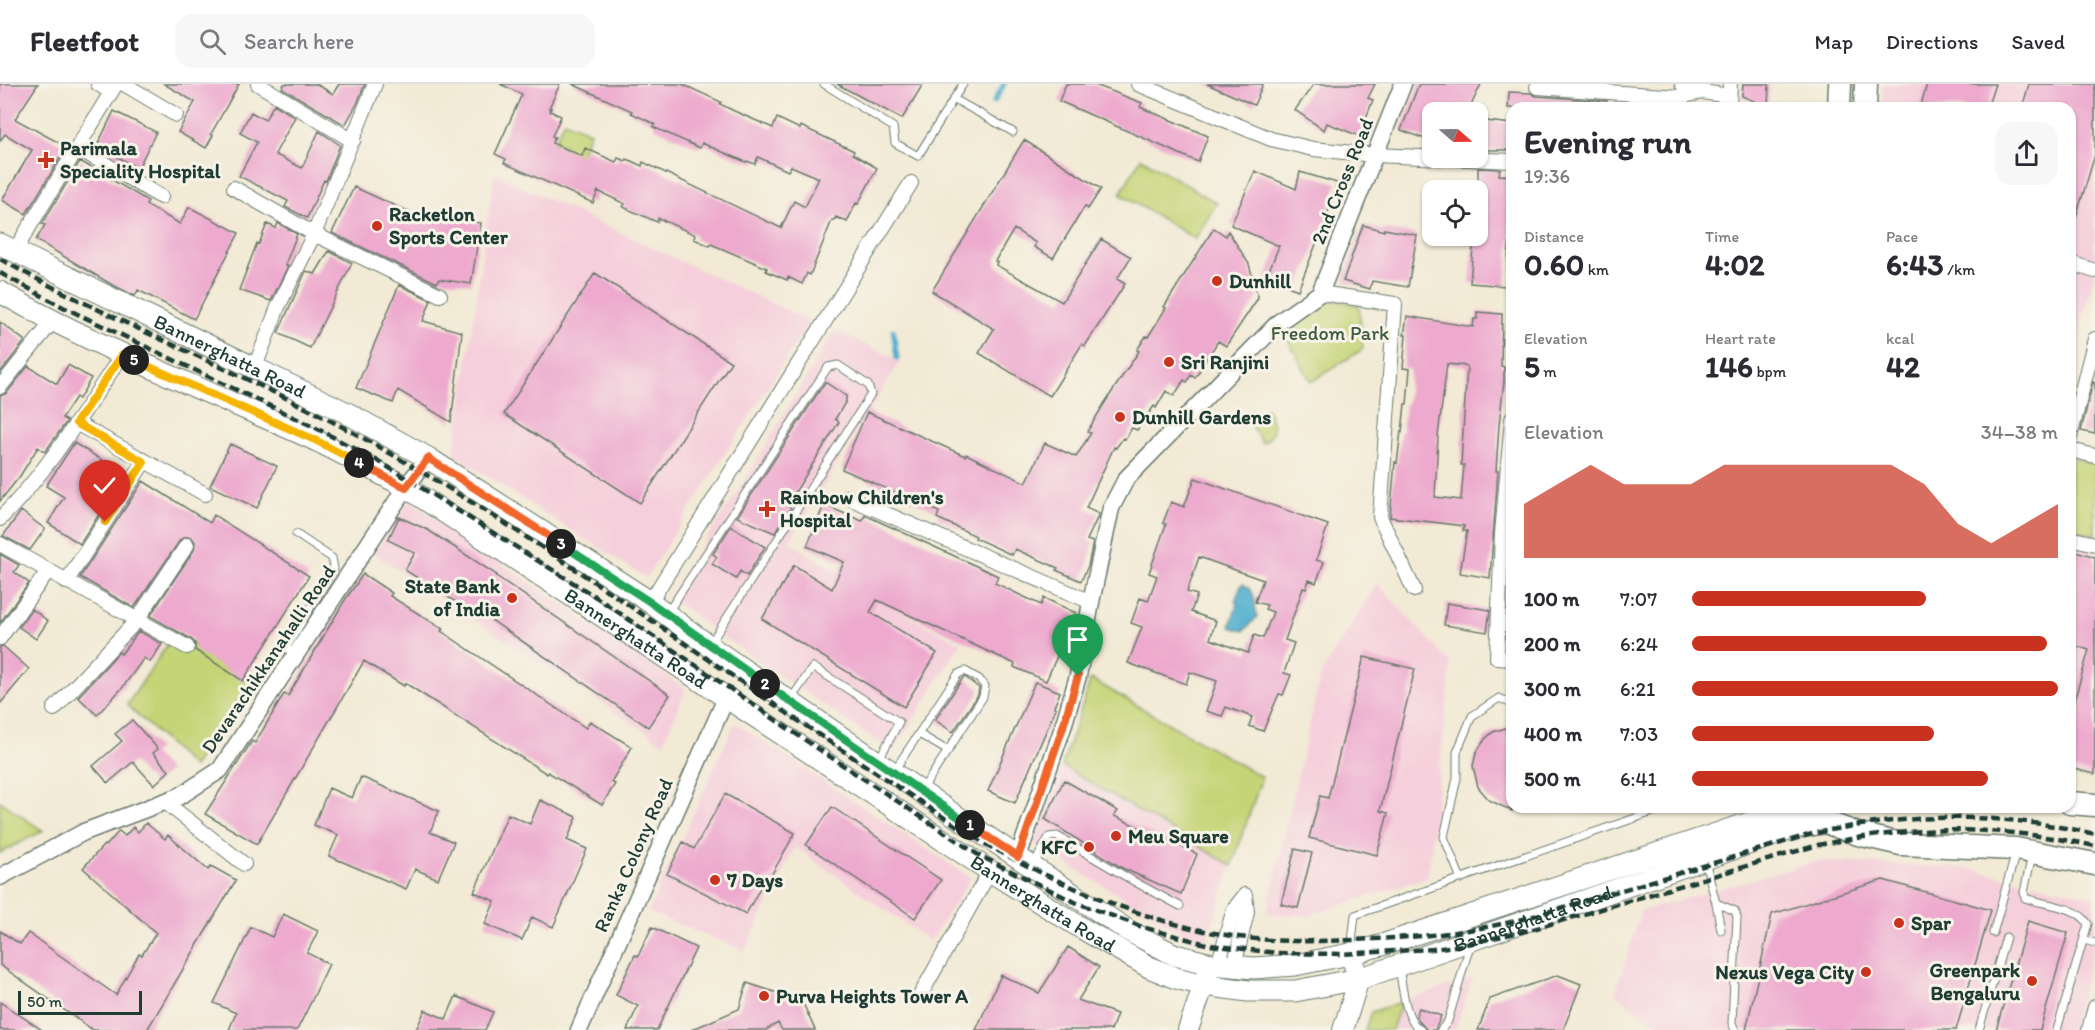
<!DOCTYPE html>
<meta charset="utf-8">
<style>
body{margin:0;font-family:Itim,sans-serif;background:#f7f7f7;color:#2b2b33;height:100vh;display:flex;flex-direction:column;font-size:22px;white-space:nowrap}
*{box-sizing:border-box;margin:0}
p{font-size:20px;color:#7c7c81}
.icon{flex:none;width:33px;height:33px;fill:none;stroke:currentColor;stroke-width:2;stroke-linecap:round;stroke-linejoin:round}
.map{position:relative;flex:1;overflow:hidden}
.panel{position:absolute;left:1506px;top:18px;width:570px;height:711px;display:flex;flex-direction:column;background:#fff;border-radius:18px;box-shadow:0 2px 4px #0004}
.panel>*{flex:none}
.needle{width:39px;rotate:110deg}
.buttons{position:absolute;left:1422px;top:18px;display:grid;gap:12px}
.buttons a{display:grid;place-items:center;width:66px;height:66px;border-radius:12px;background:#fff;box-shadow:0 2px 4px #0004;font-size:30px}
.scale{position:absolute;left:18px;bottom:15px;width:124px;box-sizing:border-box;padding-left:6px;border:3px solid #1f3d34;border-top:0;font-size:16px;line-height:21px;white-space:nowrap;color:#1f3d34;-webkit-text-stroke:4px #f7f3e8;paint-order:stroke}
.pin{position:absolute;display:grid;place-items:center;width:51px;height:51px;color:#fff;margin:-62px -26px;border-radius:50% 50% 50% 0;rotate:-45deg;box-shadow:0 0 6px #0007}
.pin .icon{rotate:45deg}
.km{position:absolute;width:30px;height:30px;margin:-15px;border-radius:50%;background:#222;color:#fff;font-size:16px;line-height:30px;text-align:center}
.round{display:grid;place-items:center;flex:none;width:63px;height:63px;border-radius:18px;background:#f7f7f7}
.summary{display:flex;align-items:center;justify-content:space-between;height:102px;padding:0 18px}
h1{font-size:33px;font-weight:800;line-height:45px}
.figures{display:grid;grid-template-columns:repeat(3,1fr);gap:9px;height:102px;padding:6px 18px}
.figures div{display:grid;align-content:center}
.figures b{font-size:30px;font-weight:800}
.figures small{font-size:16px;font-weight:400}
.figures p{font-size:16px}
.chart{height:168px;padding:12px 18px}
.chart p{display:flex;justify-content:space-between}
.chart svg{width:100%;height:108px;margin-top:6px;fill:#c8321e;opacity:.7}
ul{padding:0 18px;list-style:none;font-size:20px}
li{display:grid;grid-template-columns:96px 72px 1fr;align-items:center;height:45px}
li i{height:15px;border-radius:8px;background:#c8321e}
header{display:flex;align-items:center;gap:36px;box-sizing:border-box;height:84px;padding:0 30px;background:#fff;border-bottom:2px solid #e1e1e2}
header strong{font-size:28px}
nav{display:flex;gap:33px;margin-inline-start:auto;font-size:21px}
.search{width:420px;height:54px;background:#f7f7f7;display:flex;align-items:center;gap:15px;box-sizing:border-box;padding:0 21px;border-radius:18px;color:#7c7c81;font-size:22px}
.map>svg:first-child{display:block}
</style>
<header>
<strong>Fleetfoot</strong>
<div class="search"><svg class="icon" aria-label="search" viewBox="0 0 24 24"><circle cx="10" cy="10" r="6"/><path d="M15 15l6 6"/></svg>Search here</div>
<nav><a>Map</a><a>Directions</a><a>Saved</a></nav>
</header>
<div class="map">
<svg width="2095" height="946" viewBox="0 0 2095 946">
<rect width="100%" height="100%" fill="#f7f3e8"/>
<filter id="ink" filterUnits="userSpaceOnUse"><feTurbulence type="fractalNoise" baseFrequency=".0167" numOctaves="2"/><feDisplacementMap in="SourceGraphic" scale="12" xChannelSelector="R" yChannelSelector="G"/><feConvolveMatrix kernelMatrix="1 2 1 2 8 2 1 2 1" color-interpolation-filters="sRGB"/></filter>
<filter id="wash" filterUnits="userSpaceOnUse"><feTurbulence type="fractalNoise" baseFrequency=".008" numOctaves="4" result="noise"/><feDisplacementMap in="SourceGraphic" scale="24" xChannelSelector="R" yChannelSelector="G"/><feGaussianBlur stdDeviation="1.35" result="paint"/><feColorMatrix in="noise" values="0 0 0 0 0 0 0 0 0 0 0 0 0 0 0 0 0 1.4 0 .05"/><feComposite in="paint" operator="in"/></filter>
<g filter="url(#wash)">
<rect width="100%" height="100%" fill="#f2ead5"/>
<!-- built -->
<path fill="#f5cfdb" d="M1883 0H2095V187L2070 287V24H1882Z
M494 90 810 237 646 494 454 371Z
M835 246 900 277 789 457 903 530 961 559 893 668 716 548 669 512 747 393Z
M410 417 686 605 663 659 373 469Z
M2070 459 2095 465V694L2070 688Z
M1377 499 1451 580 1428 793 1307 832 1267 829 1321 590Z
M735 639 971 794 930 857 795 763 745 867 648 828Z
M1062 682 1232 782 1205 862 1032 759Z
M1817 777 1964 784 2095 813V858L2071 946H1665L1615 910 1641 827Z
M1473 894 1455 946H1392L1401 918Z"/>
<!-- green -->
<path fill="#c5d476" stroke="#728855" stroke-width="1.5" d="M564 37 590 48 576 81 561 74 566 63 554 58Z
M1141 74 1217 119 1195 155 1120 110Z
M1323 214 1359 221 1363 265 1311 298 1284 249Z
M1266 324C1274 338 1278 351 1262 359L1252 343 1254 335Z
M2070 374 2095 380V451L2070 444Z
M175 549 252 597 193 683 127 621Z
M1091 595 1262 693 1232 782 1062 682Z
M0 717 43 747 0 769Z
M1401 918 1392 946H1365L1371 928Z"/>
<!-- water -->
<path fill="#4eadcd" stroke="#367580" stroke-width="1.5" d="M1242 500C1256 504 1254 519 1257 533L1244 547 1230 543 1237 520 1235 517Z"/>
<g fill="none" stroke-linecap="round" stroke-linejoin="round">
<!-- stream -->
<path stroke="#4eadcd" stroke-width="5" d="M994 18 1004 0
M893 246 897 274"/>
</g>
<g id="blocks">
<!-- building -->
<path fill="#eda9ce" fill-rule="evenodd" d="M0 0H38L15 35 63 61 60 65 64 68 26 130 2 116 32 66 5 50 0 57Z
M164 0H239L211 50 213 51 206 64 178 48 195 18Z
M284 0H316L333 10 339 0H365L357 20 345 41 282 4Z
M500 0H560L549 24H551L550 27 561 32 552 52 555 53 552 59 582 72 585 64 616 78 618 74 626 77 627 75 642 82 643 78 781 144 794 117 805 123 819 94 791 82 788 87 758 73 755 80 747 77 746 78 702 59 700 64 653 43 655 40 631 29 632 27 572 0H682L721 18 720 20 732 26 773 44 777 34 800 45 801 42 854 67 853 70 877 84 858 120 856 119 847 138 836 133 834 136H832L810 191 807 189 802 200 788 193 787 196 766 187 767 184 711 160 710 162 694 155 696 151 658 134 657 138 623 123 625 120 598 107 593 119 504 79 506 75 495 70 522 10Z
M837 0H923L902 35Z
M1066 0H1093L1142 19 1140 23 1208 52 1198 78 1059 17Z
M1207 0H1263L1254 21Z
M1314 0H1375L1368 14 1373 16 1359 52 1327 39 1324 46 1295 26Z
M1419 0H1481L1468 28H1432V54L1426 52 1425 55 1401 46Z
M1743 0H1769L1768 23 1742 12Z
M1927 0H1995L1987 24H1920Z
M2029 0H2095V71L2073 143 2070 142V24H2022Z
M1509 8 1531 9 1536 12 1607 17V24H1508Z
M274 20 295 33 275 70 276 71 302 84 319 47 340 61 326 97 324 96 307 134 285 123 288 117 239 92 257 58 240 49 251 28 265 36Z
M114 27 156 48 138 84 97 62Z
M1478 36 1512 40V66H1478Z
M1024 56 1101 105 1088 125 1085 122 1053 174 1034 163 1036 159 1014 145 995 177 997 178 996 181 1062 218 1101 155 1131 173 1117 195 1125 200 1085 262 1082 260 1050 312 979 269 994 245 932 207Z
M80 77 148 117 146 121 180 140 189 123 239 149 194 235 138 206 135 212 109 199 36 156 45 141 42 140Z
M1478 84 1500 85 1499 91 1512 92V129L1506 202 1470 199 1474 152H1478Z
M1255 87 1296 105 1300 88 1337 99 1326 135 1298 206 1266 194 1279 162 1231 141Z
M354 103 433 139 435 131 481 139 471 200 439 195 437 199 332 149Z
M278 139 297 150 285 181 288 182 271 217 239 206 257 159 259 160 267 140 276 144Z
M1363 141 1384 147V145L1417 151 1408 203 1372 197 1370 205 1343 197Z
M1214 144 1226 152 1228 147 1249 180 1258 214 1226 262 1218 257 1195 294 1191 291 1187 298 1184 296 1174 312 1166 307 1156 324 1154 322 1137 346 1132 344 1125 355 1123 354 1116 364 1114 363 1086 424 1099 430 1087 456 1093 458 1088 482 1081 497 1056 486 1058 484 1015 465 1012 471 975 454 976 452 937 434 939 428 842 385 867 328 965 372 966 370 1026 399 1045 359 1076 373 1091 349 1087 348 1104 320 1139 267 1137 266 1146 252 1148 253 1166 224 1164 223Z
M329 167 352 179 310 264 278 249 306 187 315 190Z
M595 189 731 278 640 419 504 330Z
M399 201 431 216 423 237 462 248 451 338 398 306 393 319 356 304Z
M1477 228 1502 230 1501 282 1504 283V297L1499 341 1496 387H1498L1490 494 1460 489 1467 447H1463L1464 442 1390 433 1395 378 1397 379 1401 347 1402 348 1405 320H1407L1410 285 1403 284 1406 251H1404L1407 232 1473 243 1474 235H1477ZM1447 280 1467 282 1461 381H1464L1461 416 1435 413 1438 352Z
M0 238 25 257 0 289Z
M68 281 91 294 79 315 76 313 62 334 67 337 45 368 38 363 20 392 0 417V312L7 309 28 282 57 300Z
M825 298 846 312V317L835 335 839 338 787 421 791 424 775 449 737 433Z
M2093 298 2095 299V350L2081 347Z
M74 359 125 390 80 460 48 439 64 413 46 402Z
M230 360 277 382 257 424 210 402Z
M1195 394 1328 441 1316 476 1324 478 1316 499 1309 496 1306 505 1303 504 1285 556 1294 559 1284 589 1291 591 1283 611 1279 610 1263 647 1249 642 1252 633 1226 623 1222 632 1206 627 1217 597 1190 588 1186 600 1128 579 1142 543 1131 539 1140 514 1148 517 1157 492 1149 489 1166 440 1163 439 1171 418 1184 423ZM1199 473 1263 496 1255 518 1267 521 1265 525 1273 528 1263 554 1254 551 1248 569 1210 555 1216 537 1191 528 1197 511 1187 508Z
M143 397 210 439 214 431 309 492 243 597 195 566V559L191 555 150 532 194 466 195 458 191 453H184L180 456 134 524 80 493Z
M824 421 862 437 865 431 998 492 995 499 1041 521 1044 514 1076 529 1046 597 1014 583 1015 580 877 516 870 528 937 569 904 623 762 535 794 481 832 505 844 478 807 462Z
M21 427 45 445 30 466 3 452Z
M399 433 428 446 497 491 496 492 670 611 648 643 475 525 473 529 405 486 415 469 388 456Z
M731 442 765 463 747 492 740 487 736 495 712 480 717 473 713 470Z
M2070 465 2095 473V690L2070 684V631L2089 566 2070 560Z
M0 470 19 481 14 488 29 499 0 539Z
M363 490 392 509 390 512 443 545 441 547 586 644 590 637 632 663 611 698 615 700 602 721 548 688 547 690 405 599 404 602 364 577 257 760 205 730 252 657 255 659 284 610 288 612 345 516Z
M1447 519 1490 526 1487 548 1444 541Z
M32 525 48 537 36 555 19 543Z
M139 547 162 560 150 578 144 574 123 603 97 631 78 613 119 568 121 570Z
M3 562 29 585 0 620V563Z
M1364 573 1415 585 1380 727 1388 729 1377 771 1309 754 1320 712 1328 714Z
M965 593 979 604 978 611 953 648 935 636 962 595Z
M1035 598 1060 608 1054 623 1056 624 1015 719 988 707Z
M132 636 158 665 153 669 169 687 154 701 133 678 108 699 93 682 122 657 115 650Z
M1512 642V727L1489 716 1478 703 1473 682 1476 669 1485 655 1493 648Z
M361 693 439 727 430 748 454 758 438 795 415 785 406 805 329 772 338 751 314 741 329 704 352 714Z
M1064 696 1118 727 1114 732 1197 770 1181 810 1122 784 1045 735Z
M725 710 795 749 769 795 766 793 746 830 667 790 683 758 694 765Z
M540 716 577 733 567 756 587 765 553 843 532 833 522 856 485 840 495 817 474 808 508 730 530 740Z
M832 723 941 796 915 834 806 761Z
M146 739 165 755 168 751 208 786 211 782 236 796 147 946H93L0 881V847L20 860 28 849 116 911 139 870 142 871 156 849 83 784 104 761 106 762 119 747 125 752 133 743 138 748Z
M1295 765 1312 769 1298 824 1281 820Z
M1883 796 1991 826 1956 946H1746L1772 830Z
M283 830 318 847 307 869 329 880 312 916 297 946H229L236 929 214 919 251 843 272 853Z
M2028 837 2068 849 2040 946H1996Z
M652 843 696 864 657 946H627L638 922 616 911 635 871 638 872Z
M1068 863 1099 883 1078 916 1117 930 1111 946H976L1001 891 1039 909Z
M1558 891 1581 900 1563 946H1478L1490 915Z
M747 899 802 917 815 946H782L778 939 766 946H691L739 925Z
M456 912 493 928 485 946H416L425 926 446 935Z
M0 918 42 946H0Z
M1419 924 1441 932 1435 946H1427L1420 938 1416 932Z"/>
</g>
</g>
<g filter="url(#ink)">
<use href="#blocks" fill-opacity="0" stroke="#697a6c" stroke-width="1.5"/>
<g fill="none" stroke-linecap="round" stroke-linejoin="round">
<!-- service casing -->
<g stroke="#697a6c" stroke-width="9">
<path id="service" d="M824 0 893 43 895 59 918 72 963 0
M954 15 1013 48
M296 450 332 474 334 485 286 564 297 571
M668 528 828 283 838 281 868 301 871 310 710 560
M791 615 813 583 899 638 879 675
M919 650 948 667
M894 687 958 590 965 587 979 595 985 602 983 613 922 706
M2032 771 2024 808 2025 814C2044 821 2077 821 2088 840L2057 946
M1705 777 1716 819 1721 846
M1034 780 1049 753 1057 752 1135 798 1180 822
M1461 795 1444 753 1457 694V668L1472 632 1499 614 1512 620
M1716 819 1735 827 1737 833 1732 939 1735 946
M1993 849 2016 768
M2084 856 2095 859
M1351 867 1355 831 1667 723
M1399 883C1402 899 1405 939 1421 946
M1441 946 1448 937 1470 861
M1979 946 2006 853"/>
</g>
<!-- minor casing -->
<g stroke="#697a6c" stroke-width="16">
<path id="minor" d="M98 0 111 8
M124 0 176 31
M258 0 353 57
M1138 0 1271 55 1313 65 1375 71 1512 77
M1682 0 1703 8 1729 12
M1537 3 1679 13 1703 8
M1729 24 1730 0
M78 64 161 113
M234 104 314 150 440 211
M14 168 116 0
M2070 179 2095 187
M1320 209 1395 220 1380 433 1414 506
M255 283 278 223 314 150 375 0
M0 303 52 238
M1512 335 1502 450 1497 574 1512 575
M76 339 205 410
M2070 353 2095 255
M2070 366 2095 372
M847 413 1091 518
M0 435C48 387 84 327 122 271
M2070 454 2095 460
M0 460 187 563
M66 498 144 378
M650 518 911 99
M0 554 48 487
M54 625 137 536 187 461
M165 718 244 780
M1218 881 1234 825 1245 811
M1234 882 1247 828 1245 811
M921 910 990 787
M2089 946 2095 923"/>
</g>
<!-- tertiary casing -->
<g stroke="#697a6c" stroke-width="19">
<path id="tertiary" d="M1018 773 1062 646 1078 592 1091 518 1111 424 1126 395 1279 238 1320 209 1403 0
M0 793 84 748 180 712 220 686 406 403 428 374
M579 946 726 614"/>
</g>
<!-- secondary casing -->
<g stroke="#697a6c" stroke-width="22">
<path id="secondary" d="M1188 946 1209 886
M1343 946 1359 895 1350 870"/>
</g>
<!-- primary casing -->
<g stroke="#697a6c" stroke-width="23">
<g id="primary">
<path id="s1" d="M0 160 347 329 428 374 650 518 709 562 953 730 1127 846 1175 871 1211 880 1254 884 1295 881 1350 870 1382 861 1797 723"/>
<path id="s2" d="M0 208C100 265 208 307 313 355 344 370 375 387 406 403L990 787 1083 845 1149 883 1176 894 1204 901 1248 907H1295L1359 895 1785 747 1803 742"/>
</g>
</g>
<!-- trunk casing -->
<g stroke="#697a6c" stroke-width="25">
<path id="trunk" d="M1839 24 1840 0
M1865 24 1866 0
M2070 719 2095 721
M1801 723 1803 742 1825 738 1858 750 1901 760 2016 765 2095 780"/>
</g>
<!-- service -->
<use href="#service" stroke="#fff" stroke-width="7"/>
<!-- minor -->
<use href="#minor" stroke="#fff" stroke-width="14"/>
<!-- tertiary -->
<use href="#tertiary" stroke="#fff" stroke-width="16"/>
<!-- secondary -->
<use href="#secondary" stroke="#fff" stroke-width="20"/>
<!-- primary -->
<use href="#primary" stroke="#fff" stroke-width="21"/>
<!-- trunk -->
<use href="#trunk" stroke="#fff" stroke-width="22"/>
<!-- rail -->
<path stroke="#1f3d34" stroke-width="4.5" stroke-dasharray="9 4.5" stroke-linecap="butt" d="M0 175C126 245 263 296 388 368 531 451 666 547 803 640 864 681 925 721 987 761 1067 804 1155 843 1247 854 1290 859 1331 857 1374 855 1426 853 1476 847 1527 834L1815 749C1914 729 1997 728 2095 750
M0 189 63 223 314 343 380 378 596 513 799 652 980 772 1075 818 1142 843 1210 861 1277 869 1342 870 1433 865 1462 861 1530 846 1818 761C1918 741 1996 741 2095 762"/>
</g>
</g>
<g fill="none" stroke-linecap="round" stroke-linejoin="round" filter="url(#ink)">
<!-- split-1 casing -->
<g stroke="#fff" stroke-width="12">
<path id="split-1" d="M970 741 1018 773 1062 646 1078 592"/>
</g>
<!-- split-2 casing -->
<g stroke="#fff" stroke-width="12">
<path id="split-2" d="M765 600 970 741"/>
</g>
<!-- split-3 casing -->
<g stroke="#fff" stroke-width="12">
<path id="split-3" d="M561 460 650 518 765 600"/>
</g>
<!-- split-4 casing -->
<g stroke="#fff" stroke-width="12">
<path id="split-4" d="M359 379 406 404 428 374 561 460"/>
</g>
<!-- split-5 casing -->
<g stroke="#fff" stroke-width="12">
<path id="split-5" d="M134 276 315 356 359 379"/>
</g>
<!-- split-6 casing -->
<g stroke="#fff" stroke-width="12">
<path id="split-6" d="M105 438 144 378 76 339 122 271 134 276"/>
</g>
<!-- split-1 -->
<use href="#split-1" stroke="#f0652b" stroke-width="8"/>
<!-- split-2 -->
<use href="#split-2" stroke="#22a559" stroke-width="8"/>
<!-- split-3 -->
<use href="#split-3" stroke="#22a559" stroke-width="8"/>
<!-- split-4 -->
<use href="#split-4" stroke="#f0652b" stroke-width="8"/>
<!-- split-5 -->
<use href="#split-5" stroke="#f5b400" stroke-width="8"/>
<!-- split-6 -->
<use href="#split-6" stroke="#f5b400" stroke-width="8"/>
</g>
<!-- markers -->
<g fill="#c8321e" stroke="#f7f3e8" stroke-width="2">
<path d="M43 67h6v6h6v6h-6v6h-6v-6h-6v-6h6z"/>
<circle cx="377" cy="142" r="6"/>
<circle cx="1217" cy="197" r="6"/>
<circle cx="1169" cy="278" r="6"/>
<circle cx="1120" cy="333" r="6"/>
<path d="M764 416h6v6h6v6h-6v6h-6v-6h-6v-6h6z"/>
<circle cx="512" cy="514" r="6"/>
<circle cx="1116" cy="752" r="6"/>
<circle cx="1089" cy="763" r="6"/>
<circle cx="715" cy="796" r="6"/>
<circle cx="1899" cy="839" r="6"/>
<circle cx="1866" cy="888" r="6"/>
<circle cx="2032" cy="897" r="6"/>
<circle cx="764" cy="912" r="6"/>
</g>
<g text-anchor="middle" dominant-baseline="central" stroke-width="6" stroke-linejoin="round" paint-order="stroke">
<!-- poi labels -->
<g font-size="20" font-weight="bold" fill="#1f3d34" stroke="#f7f3e8" text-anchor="start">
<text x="60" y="64">Parimala<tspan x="60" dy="23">Speciality Hospital</tspan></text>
<text x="389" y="130">Racketlon<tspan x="389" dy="23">Sports Center</tspan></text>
<text x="1229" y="197">Dunhill</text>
<text x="1181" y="278">Sri Ranjini</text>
<text x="1132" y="333">Dunhill Gardens</text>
<text x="780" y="413">Rainbow Children's<tspan x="780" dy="23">Hospital</tspan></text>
<text x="500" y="502" text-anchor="end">State Bank<tspan x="500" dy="23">of India</tspan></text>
<text x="1128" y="752">Meu Square</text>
<text x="1077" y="763" text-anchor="end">KFC</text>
<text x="727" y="796">7 Days</text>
<text x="1911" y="839">Spar</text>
<text x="2020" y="886" text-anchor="end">Greenpark<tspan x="2020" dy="23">Bengaluru</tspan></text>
<text x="1854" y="888" text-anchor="end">Nexus Vega City</text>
<text x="776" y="912">Purva Heights Tower A</text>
</g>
<!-- street labels -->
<g font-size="20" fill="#1f3d34" stroke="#f7f3e8">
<text transform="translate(1342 97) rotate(-68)">2nd Cross Road</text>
<text stroke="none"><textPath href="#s1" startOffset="256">Bannerghatta Road</textPath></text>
<text stroke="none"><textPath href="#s2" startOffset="726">Bannerghatta Road</textPath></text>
<text transform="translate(268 575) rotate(-56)">Devarachikkanahalli Road</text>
<text transform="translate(633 771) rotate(-66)">Ranka Colony Road</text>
<text stroke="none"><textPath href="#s2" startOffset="1212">Bannerghatta Road</textPath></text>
<text stroke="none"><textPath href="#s2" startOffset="1734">Bannerghatta Road</textPath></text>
</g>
<!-- park labels -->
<g font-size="20" fill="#405b41" stroke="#f7f3e8">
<text x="1330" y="249">Freedom Park</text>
</g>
</g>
</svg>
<div class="buttons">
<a><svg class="needle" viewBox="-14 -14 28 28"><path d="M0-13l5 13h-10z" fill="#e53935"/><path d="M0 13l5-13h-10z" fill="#7c7c81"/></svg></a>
<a><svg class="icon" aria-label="locate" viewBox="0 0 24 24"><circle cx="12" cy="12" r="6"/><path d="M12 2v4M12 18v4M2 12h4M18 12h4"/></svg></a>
</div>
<div class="scale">50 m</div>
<div class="pin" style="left:1078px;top:592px;background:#1e9e55"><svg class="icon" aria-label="arrive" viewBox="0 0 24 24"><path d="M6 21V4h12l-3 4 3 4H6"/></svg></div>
<div class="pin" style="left:105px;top:438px;background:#d93025"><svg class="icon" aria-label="check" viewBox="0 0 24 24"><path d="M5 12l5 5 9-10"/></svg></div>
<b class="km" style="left:970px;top:741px">1</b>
<b class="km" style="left:765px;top:600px">2</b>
<b class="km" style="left:561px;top:460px">3</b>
<b class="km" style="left:359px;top:379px">4</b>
<b class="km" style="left:134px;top:276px">5</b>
<section class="panel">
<div class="summary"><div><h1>Evening run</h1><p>19:36</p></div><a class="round"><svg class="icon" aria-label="share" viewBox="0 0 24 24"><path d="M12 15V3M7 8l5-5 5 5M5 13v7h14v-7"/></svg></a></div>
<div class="figures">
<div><p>Distance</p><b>0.60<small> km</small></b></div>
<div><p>Time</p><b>4:02</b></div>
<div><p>Pace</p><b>6:43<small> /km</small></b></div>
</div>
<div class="figures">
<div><p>Elevation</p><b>5<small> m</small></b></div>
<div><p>Heart rate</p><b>146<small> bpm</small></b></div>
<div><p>kcal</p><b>42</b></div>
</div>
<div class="chart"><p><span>Elevation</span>34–38 m</p>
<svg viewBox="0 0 160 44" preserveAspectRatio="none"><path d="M0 44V22L10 14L20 6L30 14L40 14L50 14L60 6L70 6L80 6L90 6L100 6L110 6L120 14L130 30L140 38L150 30L160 22V44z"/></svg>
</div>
<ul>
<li><b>100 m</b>7:07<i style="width:64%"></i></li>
<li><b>200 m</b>6:24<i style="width:97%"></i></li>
<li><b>300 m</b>6:21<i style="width:100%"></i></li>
<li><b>400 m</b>7:03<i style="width:66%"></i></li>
<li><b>500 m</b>6:41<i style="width:81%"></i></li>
</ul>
</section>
</div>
